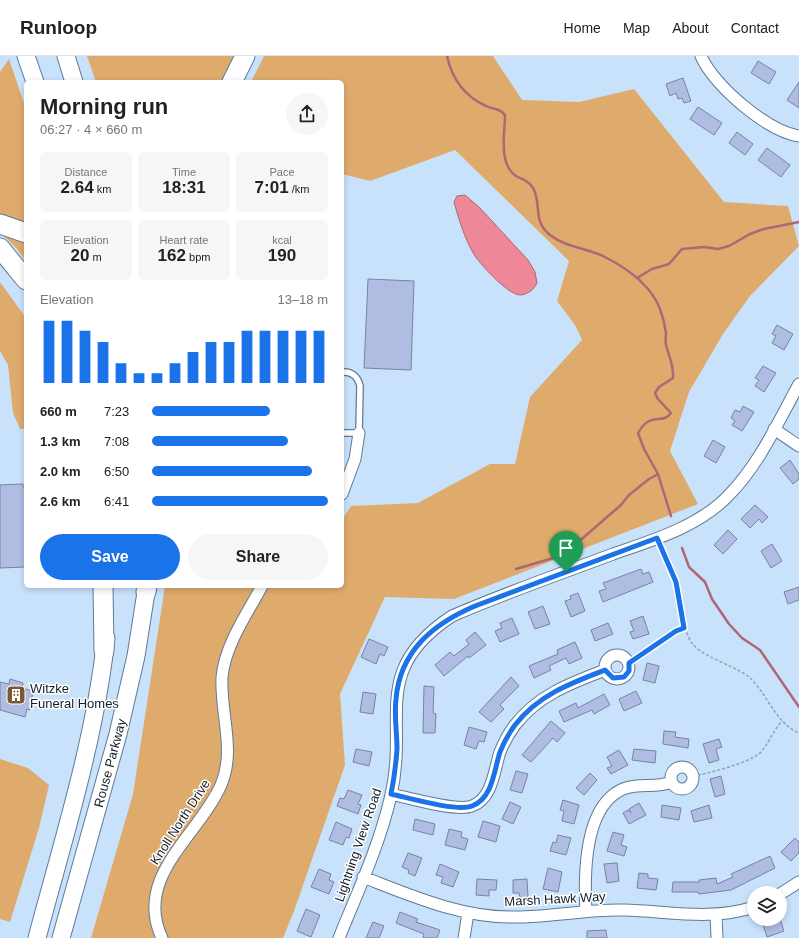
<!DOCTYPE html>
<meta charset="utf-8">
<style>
body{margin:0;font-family:Arial,sans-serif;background:#f6f6f6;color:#222;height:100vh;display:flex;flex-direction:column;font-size:15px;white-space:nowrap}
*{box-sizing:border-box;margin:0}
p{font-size:13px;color:#767676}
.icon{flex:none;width:22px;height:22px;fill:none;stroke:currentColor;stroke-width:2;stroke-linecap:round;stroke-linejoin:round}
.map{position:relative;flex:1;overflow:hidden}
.details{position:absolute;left:24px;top:24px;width:320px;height:508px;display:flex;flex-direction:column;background:#fff;border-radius:6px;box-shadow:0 2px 6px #0003}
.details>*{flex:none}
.fabs{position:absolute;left:747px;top:830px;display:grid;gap:8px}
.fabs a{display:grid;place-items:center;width:40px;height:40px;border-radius:50%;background:#fff;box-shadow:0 2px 6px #0003;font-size:20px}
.pin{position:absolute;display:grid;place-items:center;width:34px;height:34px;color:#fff;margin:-41px -17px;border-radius:50% 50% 50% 0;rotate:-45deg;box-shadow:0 0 4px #0007}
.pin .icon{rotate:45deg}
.round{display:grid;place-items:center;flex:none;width:42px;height:42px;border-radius:21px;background:#f6f6f6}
.headline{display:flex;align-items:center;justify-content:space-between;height:68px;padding:0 16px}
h1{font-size:22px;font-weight:600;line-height:30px}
.metrics{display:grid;grid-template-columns:repeat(3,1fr);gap:6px;height:68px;padding:4px 16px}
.metrics div{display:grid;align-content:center;border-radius:6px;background:#f6f6f6;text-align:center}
.metrics b{font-size:17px;font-weight:600}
.metrics small{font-size:11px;font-weight:400}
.metrics p{font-size:11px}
.chart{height:112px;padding:8px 16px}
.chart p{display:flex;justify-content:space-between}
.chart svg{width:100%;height:72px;margin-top:4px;stroke:#1a73e8;stroke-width:6}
.cta{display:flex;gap:8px;margin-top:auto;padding:8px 16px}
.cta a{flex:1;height:46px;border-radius:24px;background:#1a73e8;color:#fff;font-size:16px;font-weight:600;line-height:46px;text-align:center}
.cta a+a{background:#f6f6f6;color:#222}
ul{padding:0 16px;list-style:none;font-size:13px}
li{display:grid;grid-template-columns:64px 48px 1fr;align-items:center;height:30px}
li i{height:10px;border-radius:5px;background:#1a73e8}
header{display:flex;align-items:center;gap:24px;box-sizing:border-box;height:56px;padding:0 20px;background:#fff;border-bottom:1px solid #e0e0e0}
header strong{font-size:19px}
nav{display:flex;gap:22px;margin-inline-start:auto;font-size:14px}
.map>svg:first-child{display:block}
</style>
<header>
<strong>Runloop</strong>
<nav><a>Home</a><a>Map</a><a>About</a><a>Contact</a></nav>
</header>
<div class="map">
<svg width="799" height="882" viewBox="0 0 799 882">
<rect width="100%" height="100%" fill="#c9e2fc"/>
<!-- green -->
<path fill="#dfab6d" d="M87 0H234L221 26H96Z
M264 0H493L522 44 579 46 634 33 724 146 788 150 799 190 750 240 723 278 689 336 670 395 698 448 454 543 385 541 340 638 345 709 294 855 283 882H91L133 738 165 530H342V464L351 450 418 447 490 408H515L530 341 582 284 575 269 557 245 569 205 455 94 370 125 342 118V26H251Z
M9 3 26 53V171L0 162V16Z
M0 176 26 183V205L17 193Z
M0 226 26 262V373H20L13 357 8 309 0 295Z
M0 703 28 712 49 729 39 772 10 866 0 863Z"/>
<!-- water -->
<path fill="#ee8798" stroke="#ac6877" d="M465 139 479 151 528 204 535 216 537 227C534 233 529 238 521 239 509 240 482 210 475 200 465 184 459 164 454 146L457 140Z"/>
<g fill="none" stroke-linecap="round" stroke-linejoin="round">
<!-- stream -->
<path stroke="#ac6877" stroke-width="2.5" d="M447 0C452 23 464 40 486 50 493 54 499 51 505 59 505 76 498 108 516 120 523 124 528 124 533 132 542 147 532 165 550 179 565 191 586 192 603 200 625 211 651 229 660 253 663 261 665 270 666 277 666 281 665 285 666 289 669 301 674 309 673 322L659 331 655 337 658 343 671 357C662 370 651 354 638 377L644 393 658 418 671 460
M637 222 652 213 669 208 682 193 705 191 718 193 729 190 750 178 764 173 799 166
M682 492 689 511 705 526 712 543 729 568 742 582 760 594 799 651
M516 513 560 500 569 494 621 449 629 439 649 423 658 418"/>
</g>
<!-- building -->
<path fill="#b0bde3" stroke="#7782a6" d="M758 5 776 16 769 28 751 17Z
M683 22 691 45 684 47 682 42 678 43 676 37 670 40 666 28Z
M799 26V52L787 44Z
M698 51 722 67 714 79 690 63Z
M737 76 753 88 745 99 729 87Z
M767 92 790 109 781 121 758 104Z
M368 223 414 225 411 314 364 312Z
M777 269 793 278 784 294 772 287 776 280 772 278Z
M763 310 776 317 764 336 755 330 759 324 755 322Z
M743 350 754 356 742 375 732 369 735 365 731 362 735 354 740 356Z
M713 384 725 391 716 407 704 400Z
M790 404 799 418V423L793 428 780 412Z
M23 428V431H26V511L0 512V429Z
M755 449 768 461 762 467 759 463 750 472 741 463Z
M728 474 737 483 723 498 714 489Z
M772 488 782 505 771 512 761 495Z
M641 513 643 518 649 516 653 526 603 546 599 535 606 533 603 527Z
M799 531V544L788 548 784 536Z
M578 537 585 555 571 561 565 545 571 543 570 540Z
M543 550 550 568 535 573 528 556Z
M643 560 649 578 633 583 630 576 634 575 630 565Z
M512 562 519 578 500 586 495 575 502 572 500 567Z
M608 567 613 578 595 585 591 574Z
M475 576 486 589 469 602 468 600 444 620 435 609 450 596 454 600 469 588 466 584Z
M369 583 388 591 384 600 380 598 376 608 361 601Z
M575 586 582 602 569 608 566 602 549 610 551 614 534 622 529 610 558 598 557 594Z
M647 607 659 610 655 627 643 624Z
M511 621 519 630 500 649 504 653 491 666 479 656Z
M10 623 23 627 22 632 33 635 30 654 27 653 25 661 0 654V626L9 628Z
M424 630 434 631 433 657 436 658 435 677H423Z
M636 635 642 647 624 655 619 643Z
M363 636 376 638 373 658 360 656Z
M604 638 610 649 594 658 592 654 564 666 559 655 576 647 578 652Z
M551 665 565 677 557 686 553 682 531 706 522 699Z
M469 671 487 676 484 686 479 685 476 693 464 689Z
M664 675 676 676 675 681 689 683 688 692 663 688Z
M719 683 722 691 716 693 719 704 709 707 703 688Z
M356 693 372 696 369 710 353 706Z
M634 693 656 695 655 707 632 704Z
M619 694 628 709 611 718 607 712 612 710 607 701Z
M516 715 528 718 522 737 510 734Z
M590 717 597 724 584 739 576 732Z
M721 720 725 738 715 741 710 723Z
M348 734 362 739 358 748 361 749 358 758 337 750 340 742 344 743Z
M563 744 579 749 574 768 562 765 564 755 560 754Z
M510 746 521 751 513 768 502 763Z
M639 747 646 759 629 768 623 757 628 754 631 757 629 753Z
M662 749 681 752 679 764 661 761Z
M709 749 712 762 694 766 691 755Z
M415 763 435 768 433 779 413 774Z
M483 765 500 770 496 786 478 781Z
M336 766 352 773 349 782 346 781 343 789 329 784Z
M449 773 462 776 461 781 468 783 465 794 445 789Z
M613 776 624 779 621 789 627 791 624 800 607 795Z
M558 779 571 782 566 799 550 795 553 786 556 787Z
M795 782 799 786V797L791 805 781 796Z
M408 797 422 802 415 820 408 817 409 814 402 811Z
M770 800 775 812 731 834 699 838 698 836H672L673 826H699V824L716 822 717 828 733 821 731 818Z
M617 807 619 825 607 827 604 808Z
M440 808 459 816 453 831 441 827 443 821 436 819Z
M548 812 562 816 558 836 543 833Z
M319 813 331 818 329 824 334 826 329 838 311 831Z
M639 817 648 818V822L658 823 656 834 637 832Z
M477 823 497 824 496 834H489V840L476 839Z
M527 823 528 841 520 842 519 837H513V824Z
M306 853 320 859 311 881 297 875Z
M400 856 418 863 416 866 440 874 437 882H423L424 878 396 867Z
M780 863 784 875 767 881 763 869Z
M373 866 384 870 379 882H366Z
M606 874 607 882H587V875Z"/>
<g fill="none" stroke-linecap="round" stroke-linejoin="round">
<!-- service casing -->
<g stroke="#5e7a97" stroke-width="8">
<path id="service" d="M342 316C352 315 358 321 360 330L359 377H342"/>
</g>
<!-- minor casing -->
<g stroke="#5e7a97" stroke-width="13">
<path id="minor" d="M701 0C713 29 767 75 799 80
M774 373 799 390
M342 438 355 403 359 377
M605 611a12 12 0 1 1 24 0a12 12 0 1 1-24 0Z
M671 722a11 11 0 1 1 22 0a11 11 0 1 1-22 0Z
M391 738C409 742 457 756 472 750 493 742 494 714 500 696 504 686 509 677 515 669 538 639 571 627 605 614
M363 821C412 840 462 862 515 861 552 861 588 853 624 854 668 855 712 865 754 851
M780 838 799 826
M586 855C584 818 584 750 623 733 640 726 656 733 671 726
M716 859 717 882
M162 882C133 821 199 779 221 729 236 694 220 657 222 621 225 589 247 558 262 530
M339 882C358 835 380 788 391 739 409 661 369 615 452 560 505 537 560 518 613 498 653 484 698 471 728 440 759 409 778 366 799 328
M464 882 468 857"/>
</g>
<!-- primary casing -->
<g stroke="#5e7a97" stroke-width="19">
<path id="primary" d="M26 0 35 26
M66 0 74 26
M37 882C63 784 95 684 106 582
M61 882 118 678 136 600 147 530"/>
</g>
<!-- motorway casing -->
<g stroke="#5e7a97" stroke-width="21">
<path id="motorway" d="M232 26 245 0
M0 168 26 177
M0 192 26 224
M103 530 104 595
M146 536 147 530"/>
</g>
<!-- path -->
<path stroke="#8da2b7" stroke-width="1.5" stroke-dasharray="3 2" stroke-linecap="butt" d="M661 491C665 503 673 513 676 525 681 545 680 565 690 584 698 600 734 609 749 621 767 637 776 668 799 677
M629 607 676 575 684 572
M693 720C707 718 752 706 761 696 769 687 773 675 782 665"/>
<!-- service -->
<use href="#service" stroke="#fff" stroke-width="5.5"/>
<!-- minor -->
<use href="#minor" stroke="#fff" stroke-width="11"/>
<!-- primary -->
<use href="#primary" stroke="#fff" stroke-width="17"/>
<!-- motorway -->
<use href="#motorway" stroke="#fff" stroke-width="19"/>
</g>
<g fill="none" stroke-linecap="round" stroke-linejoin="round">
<!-- route casing -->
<g stroke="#fff" stroke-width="8">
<path id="route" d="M657 482 676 526 684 572 676 575 629 607V615L624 621 613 622 605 614C571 627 538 639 515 669 509 677 504 686 500 696 494 714 493 742 472 750 457 756 409 742 391 738 394 723 396 708 397 693 397 676 394 660 396 643 400 595 433 568 475 550Z"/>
</g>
<!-- route -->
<use href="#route" stroke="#1a73e8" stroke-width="5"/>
</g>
<!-- icons -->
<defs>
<g id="building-square" transform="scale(1)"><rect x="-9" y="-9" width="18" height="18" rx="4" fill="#7a5930" stroke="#fff"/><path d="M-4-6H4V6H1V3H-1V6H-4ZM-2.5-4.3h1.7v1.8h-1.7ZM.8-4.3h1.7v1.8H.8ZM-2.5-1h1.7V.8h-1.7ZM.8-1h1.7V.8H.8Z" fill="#fff"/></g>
</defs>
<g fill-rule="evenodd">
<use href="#building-square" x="16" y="639"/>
</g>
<g text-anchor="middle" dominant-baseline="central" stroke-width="3" stroke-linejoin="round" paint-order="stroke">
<!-- poi labels -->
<g font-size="13" fill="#131e2a" stroke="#fff" text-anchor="start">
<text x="30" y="632">Witzke<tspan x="30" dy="15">Funeral Homes</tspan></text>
</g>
<!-- street labels -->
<g font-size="13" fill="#131e2a" stroke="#fff">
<text transform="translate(110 707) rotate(-75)">Rouse Parkway</text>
<text transform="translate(180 766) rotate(-57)">Knoll North Drive</text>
<text transform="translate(358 789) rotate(-71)">Lightning View Road</text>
<text transform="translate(555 843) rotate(-3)">Marsh Hawk Way</text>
</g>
</g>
</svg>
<div class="fabs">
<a><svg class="icon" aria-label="layers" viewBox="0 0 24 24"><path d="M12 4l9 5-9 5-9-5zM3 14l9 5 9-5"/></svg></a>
</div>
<div class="pin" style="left:566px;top:516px;background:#1e9e55"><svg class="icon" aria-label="arrive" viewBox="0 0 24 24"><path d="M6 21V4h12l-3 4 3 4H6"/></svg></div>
<section class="details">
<div class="headline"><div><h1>Morning run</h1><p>06:27 · 4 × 660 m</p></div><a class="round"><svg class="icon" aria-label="share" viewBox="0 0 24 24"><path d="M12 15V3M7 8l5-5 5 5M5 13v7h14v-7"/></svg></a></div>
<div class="metrics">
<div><p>Distance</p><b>2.64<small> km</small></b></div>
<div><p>Time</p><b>18:31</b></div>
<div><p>Pace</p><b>7:01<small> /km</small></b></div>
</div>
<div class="metrics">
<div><p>Elevation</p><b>20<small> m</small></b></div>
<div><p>Heart rate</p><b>162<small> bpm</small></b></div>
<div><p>kcal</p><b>190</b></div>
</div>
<div class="chart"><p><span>Elevation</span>13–18 m</p>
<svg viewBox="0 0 160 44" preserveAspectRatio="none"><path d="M5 44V6M15 44V6M25 44V12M35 44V19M45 44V32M55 44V38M65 44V38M75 44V32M85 44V25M95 44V19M105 44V19M115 44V12M125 44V12M135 44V12M145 44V12M155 44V12"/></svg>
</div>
<ul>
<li><b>660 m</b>7:23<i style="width:67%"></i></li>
<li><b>1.3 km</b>7:08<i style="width:77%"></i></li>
<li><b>2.0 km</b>6:50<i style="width:91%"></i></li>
<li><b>2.6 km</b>6:41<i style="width:100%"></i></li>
</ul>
<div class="cta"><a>Save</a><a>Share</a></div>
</section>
</div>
